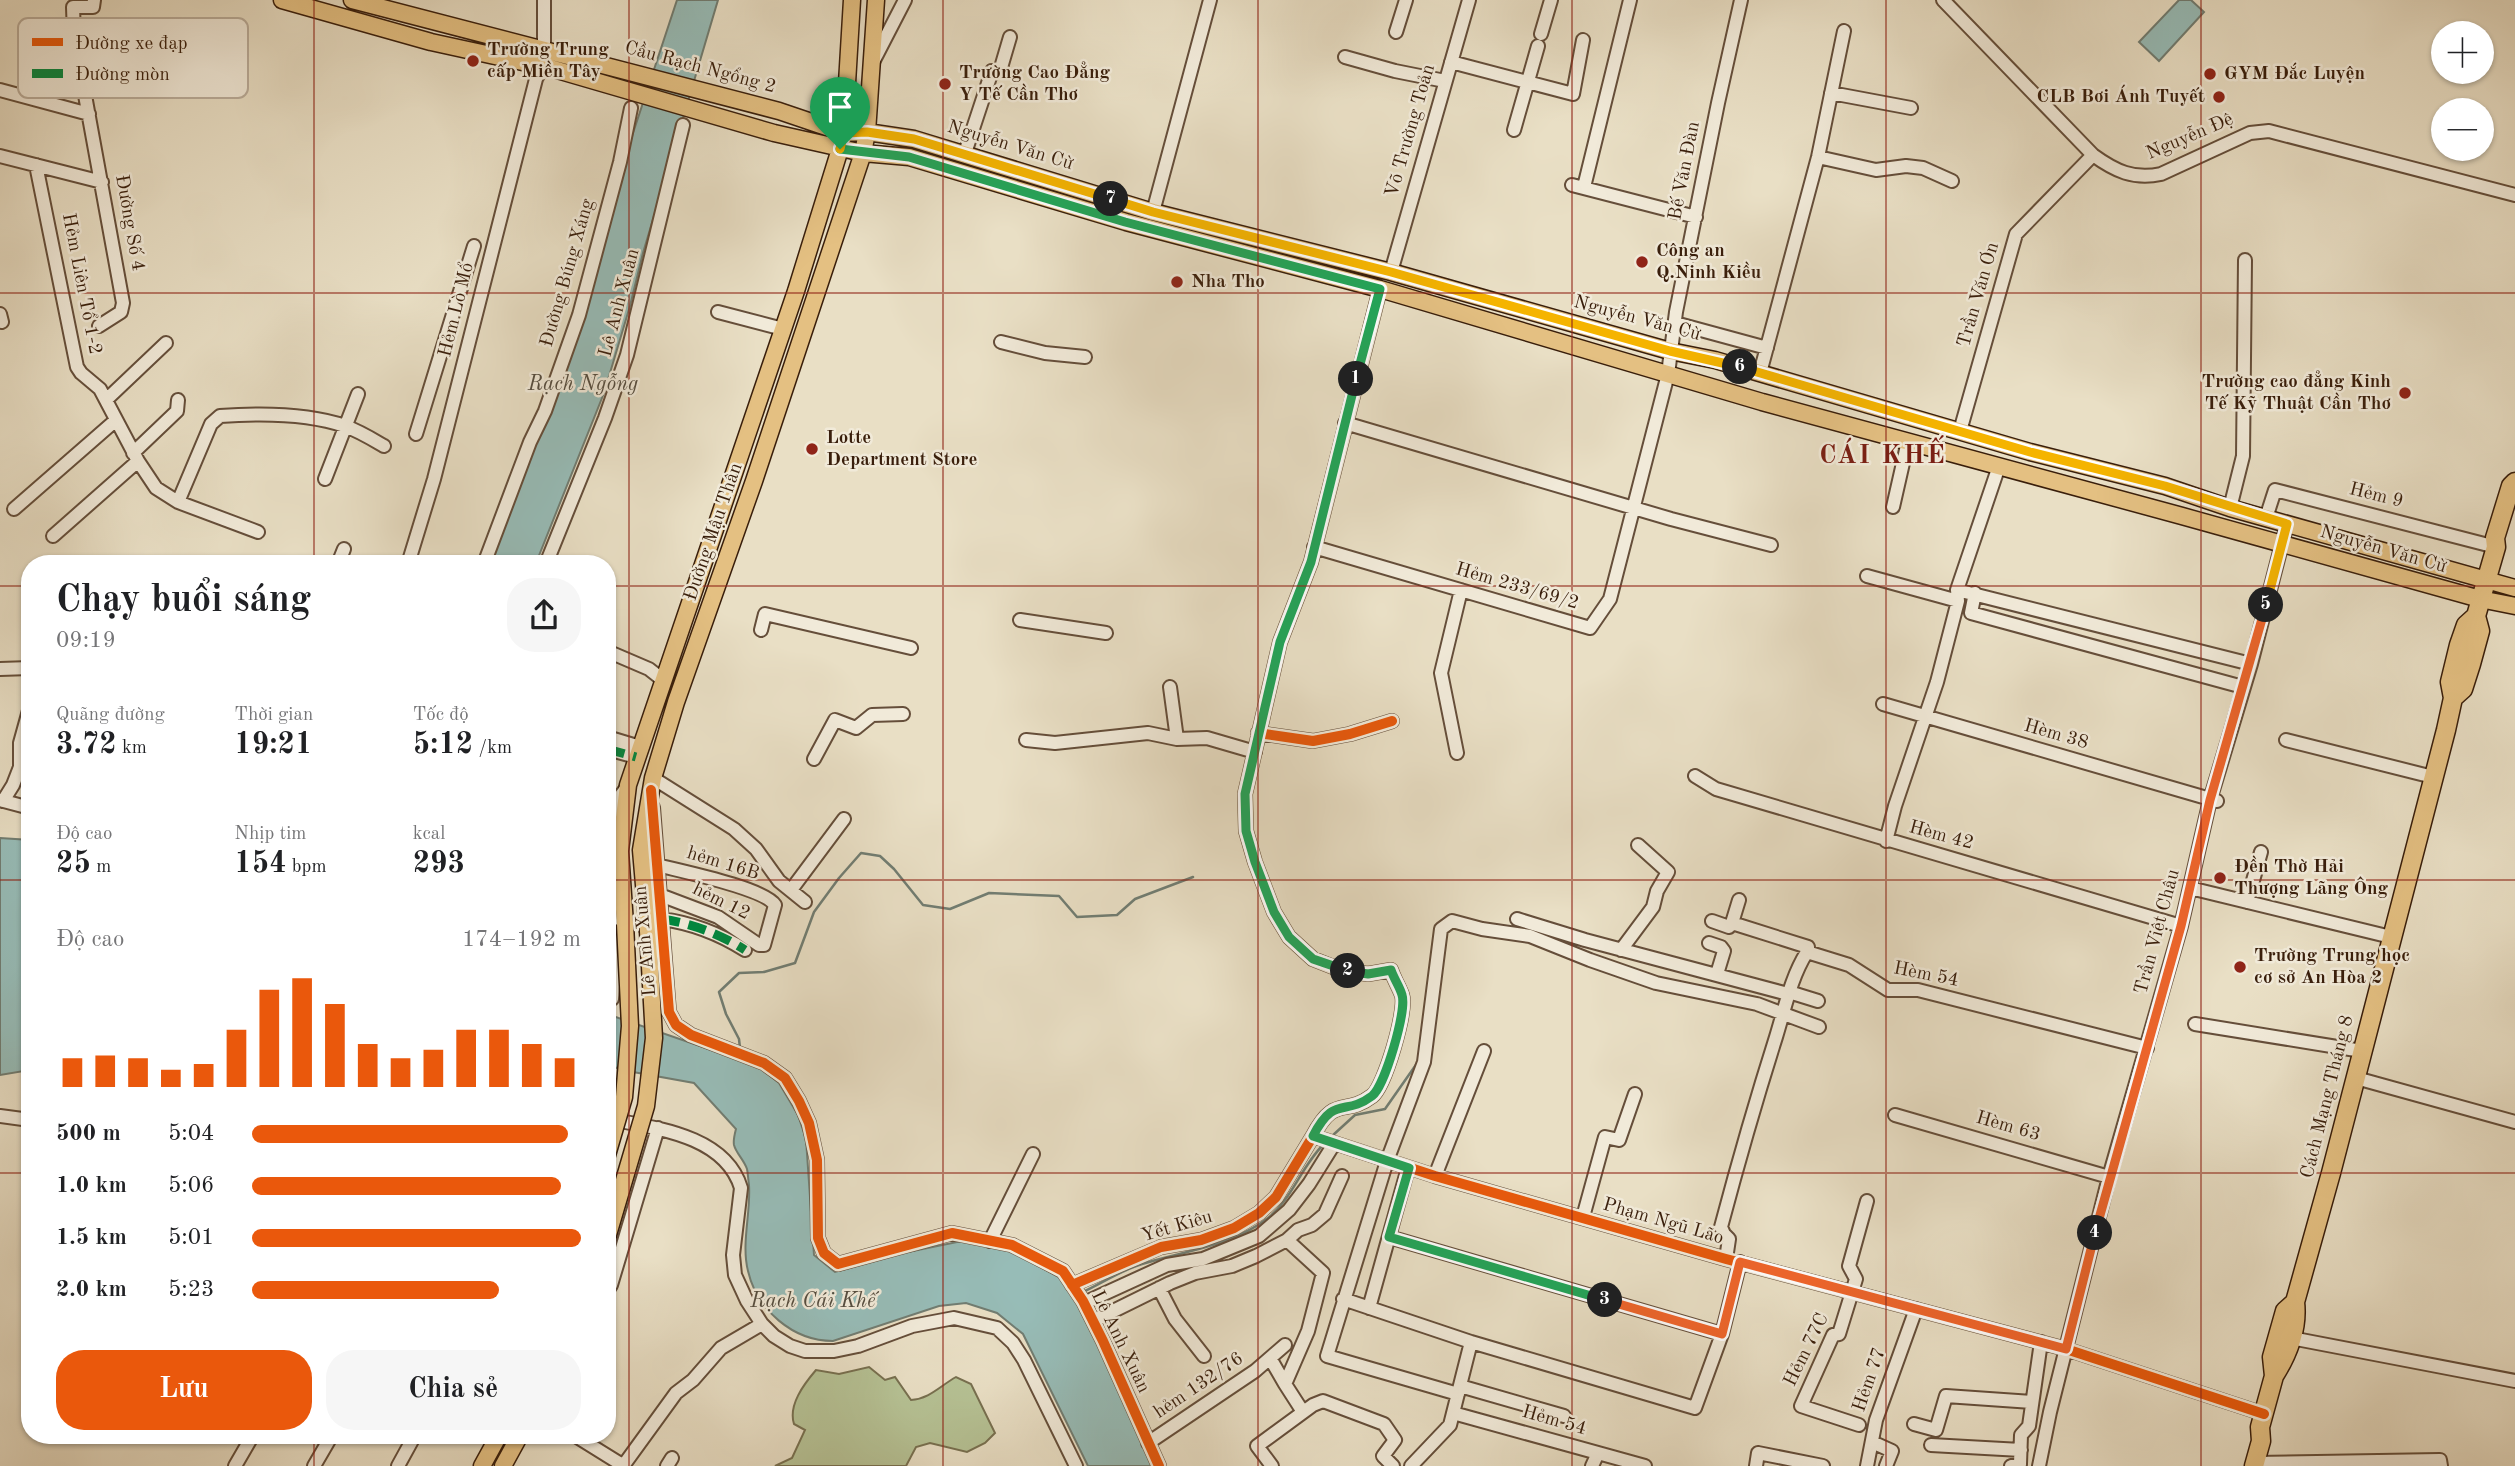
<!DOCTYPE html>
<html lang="vi">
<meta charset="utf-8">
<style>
body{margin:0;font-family:"Old Standard TT",serif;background:#f6f6f6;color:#202124;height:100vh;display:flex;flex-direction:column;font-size:26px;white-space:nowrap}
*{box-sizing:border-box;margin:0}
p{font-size:23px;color:#757577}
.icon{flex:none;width:38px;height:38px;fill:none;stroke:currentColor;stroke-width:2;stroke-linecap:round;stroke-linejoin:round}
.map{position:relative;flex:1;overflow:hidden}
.side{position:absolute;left:21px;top:555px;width:595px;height:889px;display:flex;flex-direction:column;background:#fff;border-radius:28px;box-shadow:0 2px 5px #0004}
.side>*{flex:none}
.fabs{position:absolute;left:2431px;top:21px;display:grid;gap:14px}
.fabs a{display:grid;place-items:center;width:63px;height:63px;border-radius:50%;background:#fff;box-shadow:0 2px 5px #0004;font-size:35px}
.pin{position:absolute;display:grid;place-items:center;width:60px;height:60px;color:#fff;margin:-72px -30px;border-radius:50% 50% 50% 0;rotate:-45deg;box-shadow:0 0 7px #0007}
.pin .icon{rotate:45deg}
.km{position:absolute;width:35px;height:35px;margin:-18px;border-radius:50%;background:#222;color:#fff;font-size:19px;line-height:35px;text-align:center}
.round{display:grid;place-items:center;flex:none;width:74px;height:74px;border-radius:28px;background:#f6f6f6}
.head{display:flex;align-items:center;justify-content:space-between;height:119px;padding:0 35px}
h1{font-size:38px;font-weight:800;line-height:52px}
.figures{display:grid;grid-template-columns:repeat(3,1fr);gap:10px;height:119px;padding:7px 35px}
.figures div{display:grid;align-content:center}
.figures b{font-size:30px;font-weight:800}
.figures small{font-size:19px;font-weight:400}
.figures p{font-size:19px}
.chart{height:196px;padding:14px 35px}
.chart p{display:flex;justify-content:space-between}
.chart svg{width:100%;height:126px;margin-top:7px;stroke:#ea580c;stroke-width:6}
.action{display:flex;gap:14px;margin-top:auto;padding:14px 35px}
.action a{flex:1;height:80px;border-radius:28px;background:#ea580c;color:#fff;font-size:28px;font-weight:800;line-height:80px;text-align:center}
.action a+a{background:#f6f6f6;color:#202124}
ul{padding:0 35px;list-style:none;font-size:23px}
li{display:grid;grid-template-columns:112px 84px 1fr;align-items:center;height:52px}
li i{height:18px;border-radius:9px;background:#ea580c}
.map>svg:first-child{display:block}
</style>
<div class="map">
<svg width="2515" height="1466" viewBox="0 0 2515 1466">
<rect width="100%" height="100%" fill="#e9dfc5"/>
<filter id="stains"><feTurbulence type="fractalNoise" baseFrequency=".00286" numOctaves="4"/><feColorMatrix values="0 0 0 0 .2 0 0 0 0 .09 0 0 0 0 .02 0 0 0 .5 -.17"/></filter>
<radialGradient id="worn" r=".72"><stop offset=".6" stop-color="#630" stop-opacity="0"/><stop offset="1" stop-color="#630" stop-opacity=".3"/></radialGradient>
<!-- green -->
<path fill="#b6c295" stroke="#787050" stroke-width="2" d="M869 1367 885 1380 895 1377 911 1400C929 1399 940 1386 956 1377L971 1384 995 1433 985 1443 967 1452 930 1443 916 1447 906 1466H775L792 1458 805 1430 794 1424C788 1405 804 1384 816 1370L839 1374Z"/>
<!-- water -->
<path fill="#97bcb7" stroke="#717d72" stroke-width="2" d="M677 0H718L643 253 630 306 604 393 536 563 489 564 603 238 633 133Z
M2179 0H2191L2204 12 2159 61 2139 42Z
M0 838 30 840V1070L0 1075Z
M607 1014 758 1066 779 1083 798 1115 806 1139 814 1255 835 1272 903 1253 962 1241 1014 1252 1062 1279 1077 1295 1154 1466H1088L1023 1334 997 1313 966 1303 939 1306 833 1341C793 1341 757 1310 748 1271 741 1243 751 1213 749 1185 748 1179 748 1173 747 1169 744 1160 736 1153 734 1145 733 1140 735 1133 736 1129L694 1083 622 1070 607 1064Z"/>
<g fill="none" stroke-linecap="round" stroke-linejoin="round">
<!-- stream -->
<path stroke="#717d72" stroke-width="2.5" d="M740 1048 739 1039 726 1014 719 992 739 973 764 972 795 963 814 912 839 878 861 853 880 856 894 869 923 905 950 909 989 893 1059 896 1077 917 1117 915 1135 899 1193 877
M1332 1136 1355 1115 1385 1109 1420 1059
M1083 1292C1102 1283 1122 1270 1142 1264 1184 1251 1232 1246 1268 1218 1292 1199 1301 1167 1323 1145"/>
<!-- minor casing -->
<g stroke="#654e3a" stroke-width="16">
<path id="minor" d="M94 0 93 7H73L74 35 123 303 121 312 99 326
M1943 0 2093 155C2115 171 2134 180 2161 174L2250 133 2269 131 2515 195
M1396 32 1406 0
M1541 34 1551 0
M544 49V0
M1345 57 1395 71 1445 81
M873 62 905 0
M1451 62 1573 94 1583 40
M0 90 89 114
M1831 93 1911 108
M1514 130 1538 46
M965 153 992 71H1000L1010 37
M0 156 102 182
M1818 157 1876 170 1906 166 1923 168 1952 181
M36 165 77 367 81 373 100 389 138 461 156 488 178 502 258 532
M1572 185 1696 217
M1584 187 1630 0
M1153 212 1210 0
M1391 272 1469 0
M718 312 783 329
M0 314 2 322
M1675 323 1767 348
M1001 342 1045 353 1085 357
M1760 373 1818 157 1844 31
M106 400 166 343
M1345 423 1671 519 1771 545
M1960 431 2016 234 2093 155
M416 434 474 246
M133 453 177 411 178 400
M1999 466 1957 590 2251 664
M325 479 358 394
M178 502 211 424 220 416C261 413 307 413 345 426 359 431 372 439 384 446
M1893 507 1908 441
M2230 508 2243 456 2245 260
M14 509 116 420
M2266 518 2275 490 2496 547
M53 536 138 461
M1314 547 1590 628 1610 599 1668 374 1676 312 1718 103 1741 0
M338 564 344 549
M408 564 434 479 536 79 543 66
M484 564 530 442 545 411 579 315 620 162 631 108
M546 564 605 418 627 355 683 125
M1867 576 1958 601
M1975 593 1971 613 2243 687
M1020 620 1106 633
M761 630 765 614 911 648
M607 651 649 669 663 680
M0 669 30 668
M1883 704 2217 801
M1258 733 1313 741 1350 734 1392 721
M607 737 640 747
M1177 739 1207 738 1255 752
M1026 740 1055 743 1148 733 1177 739 1170 687
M2286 740 2433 777
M607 749 636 757
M1457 753 1441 673 1461 590
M814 759 835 720 856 728 872 715 903 714
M1695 776 1716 789 2181 926
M653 778 734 829 756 849 779 881 805 902
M0 800 30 808
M3 801 13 785 20 767V743L30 707
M653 807 669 1012 676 1025 691 1035 764 1063 785 1078 799 1101 809 1123 817 1160 818 1238 824 1253 838 1264 952 1233 1012 1245 1063 1271 1083 1301 1103 1341 1159 1466
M607 827 615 803 627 787
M1886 841 1895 806 1937 682 1958 601 1957 590
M607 850 614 973 612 999 607 1002
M657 865C680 871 764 888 775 905L764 945H759L718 917 660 895
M2190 888 2391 937
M791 890 844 819
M1739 900 1732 923 1808 947 1807 952 1849 965 1888 990H1918L2147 1048
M2247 902 2261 852
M662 919C691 923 720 934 745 950
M1517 919 1585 940 1788 994
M1712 921 1729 927 1732 923
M1709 943 1721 947 1724 951 1717 974
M1621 950 1653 907 1657 891 1668 872 1638 845
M1789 992 1818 1001
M2195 1024 2362 1051
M2356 1078 2515 1122
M1895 1115 2109 1177
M0 1116 30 1120
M607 1123 609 1119C655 1128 725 1135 741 1188L733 1255 735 1275 747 1301 762 1324 774 1336 790 1346 805 1351H834L858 1346 912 1326 954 1318 997 1328 1013 1343 1024 1360 1076 1466
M1313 1136C1335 1094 1344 1117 1372 1096 1385 1086 1407 1010 1402 995 1399 987 1394 979 1391 970L1368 974 1341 970 1313 959 1289 937 1274 912 1255 862 1246 831 1245 794 1280 642 1311 562 1380 289
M1435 1176 1484 1051
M1583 1217 1605 1137 1619 1140 1635 1094
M1389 1237 1722 1334
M1287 1240 1323 1273 1308 1331 1285 1384 1303 1412
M990 1241 1033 1154
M1726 1259 1729 1239 1724 1234 1721 1227C1738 1163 1756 1100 1776 1037 1785 1008 1791 977 1807 952
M1072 1285 1161 1247 1201 1240 1234 1228 1259 1213 1276 1197 1313 1136 1435 1176 1726 1259 2066 1349 2264 1414
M1159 1288 1175 1319 1204 1356
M607 1291 611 1285 658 1128
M1343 1299 1471 1342 1695 1408 1722 1334 1740 1262
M1084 1303 1167 1265 1203 1259 1259 1236 1289 1210 1309 1184 1334 1144
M1369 1308 1408 1168
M1093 1321 1170 1283 1195 1273 1232 1266 1256 1256 1287 1240 1298 1230 1312 1225 1325 1214 1342 1176
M2291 1338 2515 1381
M1270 1358 1285 1384
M1460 1386 1564 1416
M1458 1394 1327 1356 1387 1161 1424 1062 1441 929 1452 921 1482 929 1530 936 1590 960 1656 983 1757 1004 1819 1027
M1453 1413 1645 1466
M1914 1424 1936 1430 1946 1396 2032 1402
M1859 1425 1801 1406 1833 1335 1839 1334 1856 1279 1849 1266 1867 1201
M574 1435 624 1466
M1872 1442 1892 1451 1886 1466
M1148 1443 1255 1371 1285 1345
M1931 1445 2021 1450
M2255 1463 2440 1460 2441 1466
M235 1466 253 1435
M314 1466 332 1435
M398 1466 415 1435
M623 1466 676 1393 693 1380 721 1348 762 1324
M667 1466 672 1458
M1272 1466 1257 1446 1313 1405 1323 1401 1384 1424 1395 1440 1383 1456 1393 1466
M1411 1466 1450 1425 1471 1342
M1592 1466 1598 1453
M1756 1466 1758 1453 1823 1466
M1867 1466 1876 1420 1916 1309
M2011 1466 2020 1464 2021 1435 2029 1426 2041 1342
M2039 1466 2050 1412 2109 1177 2181 926 2210 800 2251 664 2287 524"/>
</g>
<!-- major casing -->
<g stroke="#391e0b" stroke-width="19">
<path id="major" d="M282 0 431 42 550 68 774 133 863 153 909 157 1126 222 1380 289 1762 402 2182 516 2480 599 2515 606
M352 0 779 111 844 133 867 132 914 139 1153 212 1391 272 1670 351 1715 360 2030 452 2165 486 2230 508 2515 588
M625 924 620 851 628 785 796 291 840 149 844 133 852 0
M648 931 641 850 653 778 676 702 754 481 863 153 867 132 876 0
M482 1466 499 1435
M503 1466 520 1435"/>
</g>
<!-- highway casing -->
<g stroke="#391e0b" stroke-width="21">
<path id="highway" d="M2453 698 2463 689 2471 664 2480 631 2476 616 2496 547 2495 538 2511 486 2515 482
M2274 1376C2288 1354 2298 1328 2295 1302L2331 1173 2446 730 2453 698 2450 682 2459 645 2466 625 2476 616
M2254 1466 2261 1441 2260 1427 2274 1376 2272 1357 2285 1311 2295 1302"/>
</g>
<!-- minor -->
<use href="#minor" stroke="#f1ead9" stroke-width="12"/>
<!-- major -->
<use href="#major" stroke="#e4c082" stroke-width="16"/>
<!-- highway -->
<use href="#highway" stroke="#e4c082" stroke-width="18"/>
<!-- major-bridge casing -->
<g stroke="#391e0b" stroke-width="19" stroke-linecap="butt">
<path id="major-bridge" d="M607 1155 624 1097 630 1026 625 924
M607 1238 646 1106 654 1038 648 931"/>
</g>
<!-- major-bridge -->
<use href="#major-bridge" stroke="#e4c082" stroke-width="16"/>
<!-- quiet -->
<path stroke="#00873e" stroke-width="9" stroke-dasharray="18 9" stroke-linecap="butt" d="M607 749 636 757
M662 919C691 923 720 934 745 950"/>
<!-- cycleway casing -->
<g stroke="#f1ead9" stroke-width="15">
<path id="cycleway" d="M1258 733 1313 741 1350 734 1392 721
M651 790 669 1012 676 1025 691 1035 764 1063 785 1078 799 1101 809 1123 817 1160 818 1238 824 1253 838 1264 952 1233 1012 1245 1063 1271 1083 1301 1103 1341 1159 1466
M1313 1136C1335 1094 1344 1117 1372 1096 1385 1086 1407 1010 1402 995 1399 987 1394 979 1391 970L1368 974 1341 970 1313 959 1289 937 1274 912 1255 862 1246 831 1245 794 1280 642 1311 562 1380 289
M1072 1285 1161 1247 1201 1240 1234 1228 1259 1213 1276 1197 1313 1136 1435 1176 1726 1259 2066 1349 2264 1414"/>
</g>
<!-- cycleway -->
<use href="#cycleway" stroke="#e8590c" stroke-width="10"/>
</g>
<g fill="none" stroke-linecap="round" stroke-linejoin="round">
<!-- split-1 casing -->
<g stroke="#fff" stroke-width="14">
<path id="split-1" d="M840 149 909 157 1125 222 1380 289 1356 379"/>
</g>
<!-- split-2 casing -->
<g stroke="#fff" stroke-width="14">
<path id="split-2" d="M1348 971 1313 959 1289 937 1274 912 1255 862 1246 831 1245 794 1280 642 1311 562 1356 379"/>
</g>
<!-- split-3 casing -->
<g stroke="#fff" stroke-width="14">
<path id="split-3" d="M1348 971 1368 974 1391 970C1394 979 1400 987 1402 995 1407 1010 1385 1086 1372 1096 1344 1117 1335 1094 1313 1136L1409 1168 1389 1237 1605 1300"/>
</g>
<!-- split-4 casing -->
<g stroke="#fff" stroke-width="14">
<path id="split-4" d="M1605 1300 1722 1334 1740 1262 2066 1349 2095 1233"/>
</g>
<!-- split-5 casing -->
<g stroke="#fff" stroke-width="14">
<path id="split-5" d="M2095 1233 2181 926 2210 800 2266 605"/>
</g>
<!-- split-6 casing -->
<g stroke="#fff" stroke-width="14">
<path id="split-6" d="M1740 367 2030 452 2165 486 2287 524 2266 605"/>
</g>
<!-- split-7 casing -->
<g stroke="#fff" stroke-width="14">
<path id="split-7" d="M1111 199 1153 212 1391 272 1670 351 1740 367"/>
</g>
<!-- split-8 casing -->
<g stroke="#fff" stroke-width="14">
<path id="split-8" d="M840 149 844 133 867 132 914 139 1111 199"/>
</g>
<!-- split-1 -->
<use href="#split-1" stroke="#22a559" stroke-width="9"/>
<!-- split-2 -->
<use href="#split-2" stroke="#22a559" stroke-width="9"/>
<!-- split-3 -->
<use href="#split-3" stroke="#22a559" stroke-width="9"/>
<!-- split-4 -->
<use href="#split-4" stroke="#f0652b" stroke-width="9"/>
<!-- split-5 -->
<use href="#split-5" stroke="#f0652b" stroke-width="9"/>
<!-- split-6 -->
<use href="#split-6" stroke="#f5b400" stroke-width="9"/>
<!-- split-7 -->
<use href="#split-7" stroke="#f5b400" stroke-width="9"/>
<!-- split-8 -->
<use href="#split-8" stroke="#f5b400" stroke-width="9"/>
</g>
<!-- grid -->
<path fill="none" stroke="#8f2418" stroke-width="2" stroke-opacity="0.55" d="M314 0V564M629 0V1466M943 0V1466M1258 0V1466M1572 0V1466M1886 0V1466M2201 0V1466M0 293H2515M0 586H30M607 586H2515M0 880H30M607 880H2515M0 1173H30M607 1173H2515M314 1435V1466"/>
<!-- markers -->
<g fill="#8f2418" stroke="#f1ead9" stroke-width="2.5">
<circle cx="473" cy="61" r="7"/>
<circle cx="2210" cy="74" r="7"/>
<circle cx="945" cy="84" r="7"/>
<circle cx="2219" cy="97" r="7"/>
<circle cx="1642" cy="262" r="7"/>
<circle cx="1177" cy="282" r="7"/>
<circle cx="2405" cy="393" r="7"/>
<circle cx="812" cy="449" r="7"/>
<circle cx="2220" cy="878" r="7"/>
<circle cx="2240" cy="967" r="7"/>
</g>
<g text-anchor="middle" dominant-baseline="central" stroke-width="5" stroke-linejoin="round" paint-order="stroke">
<!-- poi labels -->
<g font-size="19" font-weight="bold" fill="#391e0b" stroke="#f1ead9" text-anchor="start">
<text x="487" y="50">Trường Trung<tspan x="487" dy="22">cấp Miền Tây</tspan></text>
<text x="959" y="73">Trường Cao Đẳng<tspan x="959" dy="22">Y Tế Cần Thơ</tspan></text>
<text x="2224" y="74">GYM Đắc Luyện</text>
<text x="2205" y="97" text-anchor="end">CLB Bơi Ánh Tuyết</text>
<text x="1656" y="251">Công an<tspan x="1656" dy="22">Q.Ninh Kiều</tspan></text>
<text x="1191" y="282">Nha Tho</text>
<text x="2391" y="382" text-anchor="end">Trường cao đẳng Kinh<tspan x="2391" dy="22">Tế Kỹ Thuật Cần Thơ</tspan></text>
<text x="826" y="438">Lotte<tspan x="826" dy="22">Department Store</tspan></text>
<text x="2234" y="867">Đền Thờ Hải<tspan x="2234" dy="22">Thượng Lãng Ông</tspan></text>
<text x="2254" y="956">Trường Trung học<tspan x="2254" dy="22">cơ sở An Hòa 2</tspan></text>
</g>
<!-- street labels -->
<g font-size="19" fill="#391e0b" stroke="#f1ead9">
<text transform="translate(700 68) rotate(15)">Cầu Rạch Ngổng 2</text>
<text transform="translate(1411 131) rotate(-74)">Võ Trường Toản</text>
<text transform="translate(2190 137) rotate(-23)">Nguyễn Đệ</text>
<text transform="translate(1010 146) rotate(17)">Nguyễn Văn Cừ</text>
<text transform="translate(1685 171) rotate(-79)">Bế Văn Đàn</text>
<text transform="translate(129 223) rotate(80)">Đường Số 4</text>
<text transform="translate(568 273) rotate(-74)">Đường Búng Xáng</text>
<text transform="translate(81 284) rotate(79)">Hẻm Liên Tổ 1-2</text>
<text transform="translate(1979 295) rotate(-74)">Trần Văn Ơn</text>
<text transform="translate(620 303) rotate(-75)">Lê Anh Xuân</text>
<text transform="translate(457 310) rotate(-76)">Hẻm Lò Mổ</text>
<text transform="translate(1637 319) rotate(15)">Nguyễn Văn Cừ</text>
<text transform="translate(2376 496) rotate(14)">Hẻm 9</text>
<text transform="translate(714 532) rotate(-71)">Đường Mậu Thân</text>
<text transform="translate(2383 550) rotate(16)">Nguyễn Văn Cừ</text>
<text transform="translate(1517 587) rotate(16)">Hẻm 233/69/2</text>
<text transform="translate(2056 735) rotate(16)">Hèm 38</text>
<text transform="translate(1941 836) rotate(15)">Hèm 42</text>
<text transform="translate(723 864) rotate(17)">hẻm 16B</text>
<text transform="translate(721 902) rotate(26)">hẻm 12</text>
<text transform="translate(2158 932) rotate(-75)">Trần Việt Châu</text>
<text transform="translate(646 941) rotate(-95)">Lê Anh Xuân</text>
<text transform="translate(1926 975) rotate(11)">Hèm 54</text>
<text transform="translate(2328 1097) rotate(-76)">Cách Mạng Tháng 8</text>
<text transform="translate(2008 1127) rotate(16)">Hèm 63</text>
<text transform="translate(1663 1222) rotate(16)">Phạm Ngũ Lão</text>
<text transform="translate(1177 1227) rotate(-16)">Yết Kiêu</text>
<text transform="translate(1120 1342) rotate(64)">Lê Anh Xuân</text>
<text transform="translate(1807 1350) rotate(-64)">Hẻm 77C</text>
<text transform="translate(1870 1380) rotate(-71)">Hẻm 77</text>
<text transform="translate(1199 1386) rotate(-34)">hẻm 132/76</text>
<text transform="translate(1554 1421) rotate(16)">Hẻm 54</text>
</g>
<!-- water labels -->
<g font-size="21" font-style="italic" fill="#554d3f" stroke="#f1ead9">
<text x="583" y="384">Rạch Ngỗng</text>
<text x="813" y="1301">Rạch Cái Khế</text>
</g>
<!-- district labels -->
<g font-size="26" font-weight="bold" letter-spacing="2" fill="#7a1f14" stroke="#f1ead9">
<text x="1883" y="456">CÁI KHẾ</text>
</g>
</g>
<!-- legend -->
<rect x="18" y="18" width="230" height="80" rx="10" fill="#f1ead9" stroke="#baad9b" stroke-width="2"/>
<rect x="32" y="38" width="31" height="8" fill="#e8590c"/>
<rect x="32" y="69" width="31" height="9" fill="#00873e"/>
<g font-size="19" fill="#391e0b">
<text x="75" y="49">Đường xe đạp</text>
<text x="75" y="80">Đường mòn</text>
</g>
<rect width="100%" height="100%" filter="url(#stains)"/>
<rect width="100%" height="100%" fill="url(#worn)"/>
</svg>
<div class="fabs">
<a>+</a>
<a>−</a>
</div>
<div class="pin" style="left:840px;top:149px;background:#1e9e55"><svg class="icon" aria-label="arrive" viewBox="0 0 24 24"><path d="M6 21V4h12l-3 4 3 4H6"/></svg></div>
<b class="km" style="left:1356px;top:379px">1</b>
<b class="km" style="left:1348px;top:971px">2</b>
<b class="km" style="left:1605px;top:1300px">3</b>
<b class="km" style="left:2095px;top:1233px">4</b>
<b class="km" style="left:2266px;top:605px">5</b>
<b class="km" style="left:1740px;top:367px">6</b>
<b class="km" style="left:1111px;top:199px">7</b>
<section class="side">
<div class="head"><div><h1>Chạy buổi sáng</h1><p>09:19</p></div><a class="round"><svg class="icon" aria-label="share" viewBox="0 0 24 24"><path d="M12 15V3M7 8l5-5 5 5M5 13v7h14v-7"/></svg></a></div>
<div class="figures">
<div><p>Quãng đường</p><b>3.72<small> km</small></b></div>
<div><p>Thời gian</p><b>19:21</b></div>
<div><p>Tốc độ</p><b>5:12<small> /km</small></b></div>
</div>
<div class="figures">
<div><p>Độ cao</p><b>25<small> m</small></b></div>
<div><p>Nhịp tim</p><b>154<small> bpm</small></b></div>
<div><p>kcal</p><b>293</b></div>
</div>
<div class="chart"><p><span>Độ cao</span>174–192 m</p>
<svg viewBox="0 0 160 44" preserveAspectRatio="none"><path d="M5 44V34M15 44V33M25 44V34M35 44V38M45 44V36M55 44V24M65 44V10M75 44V6M85 44V15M95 44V29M105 44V34M115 44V31M125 44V24M135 44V24M145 44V29M155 44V34"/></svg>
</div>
<ul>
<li><b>500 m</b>5:04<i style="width:96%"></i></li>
<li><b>1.0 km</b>5:06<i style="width:94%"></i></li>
<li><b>1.5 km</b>5:01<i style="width:100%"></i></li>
<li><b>2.0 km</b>5:23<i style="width:75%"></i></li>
</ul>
<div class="action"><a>Lưu</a><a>Chia sẻ</a></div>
</section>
</div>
